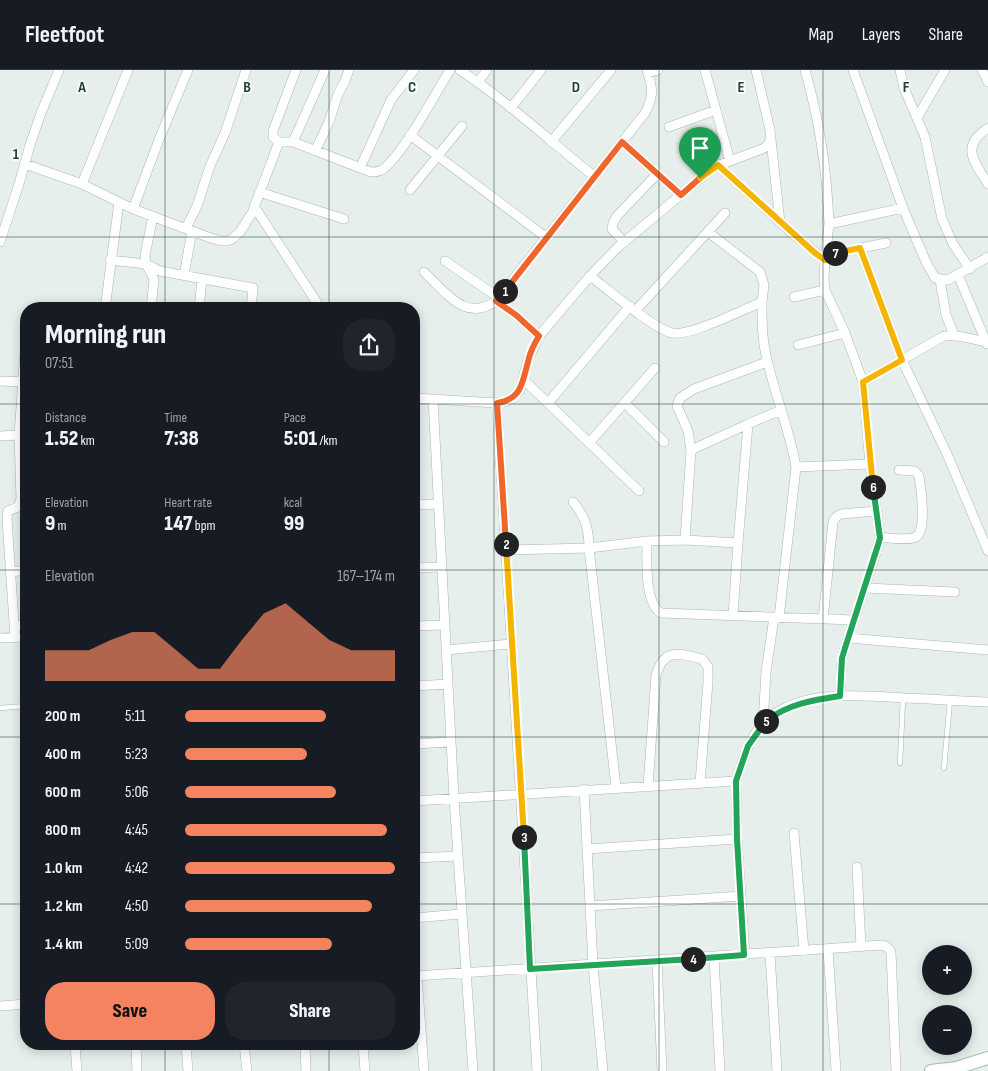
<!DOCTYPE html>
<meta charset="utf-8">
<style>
body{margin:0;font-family:"Sofia Sans Condensed",sans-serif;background:#20242c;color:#f1f3f6;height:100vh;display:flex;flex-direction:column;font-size:19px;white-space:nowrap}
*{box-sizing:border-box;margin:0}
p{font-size:16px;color:#9ea1a6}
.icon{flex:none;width:28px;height:28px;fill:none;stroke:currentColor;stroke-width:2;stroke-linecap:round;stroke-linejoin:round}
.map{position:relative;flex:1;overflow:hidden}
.details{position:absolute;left:20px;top:232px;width:400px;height:748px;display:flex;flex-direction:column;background:#171b24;border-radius:20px;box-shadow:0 2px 12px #0003}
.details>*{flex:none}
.tools{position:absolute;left:922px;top:875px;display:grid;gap:10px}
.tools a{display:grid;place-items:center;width:50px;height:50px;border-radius:50%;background:#171b24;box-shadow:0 2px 12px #0003;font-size:25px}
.pin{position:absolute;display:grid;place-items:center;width:42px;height:42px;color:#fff;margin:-51px -21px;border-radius:50% 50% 50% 0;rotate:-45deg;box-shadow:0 0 5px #0007}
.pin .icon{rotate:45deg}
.km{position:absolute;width:25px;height:25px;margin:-12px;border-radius:50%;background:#222;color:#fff;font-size:14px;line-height:25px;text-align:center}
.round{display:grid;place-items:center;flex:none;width:52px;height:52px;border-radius:20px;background:#20242c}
.overview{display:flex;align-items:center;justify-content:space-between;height:85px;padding:0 25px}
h1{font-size:28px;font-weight:800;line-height:38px}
.stats{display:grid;grid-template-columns:repeat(3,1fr);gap:8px;height:85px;padding:5px 25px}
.stats div{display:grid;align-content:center}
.stats b{font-size:21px;font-weight:800}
.stats small{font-size:14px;font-weight:400}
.stats p{font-size:14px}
.chart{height:140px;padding:10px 25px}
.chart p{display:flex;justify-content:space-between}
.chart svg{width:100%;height:90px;margin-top:5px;fill:#f4845f;opacity:.7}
.action{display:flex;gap:10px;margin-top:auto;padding:10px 25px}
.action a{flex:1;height:58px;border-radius:20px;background:#f4845f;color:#111;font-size:20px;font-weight:800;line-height:58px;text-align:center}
.action a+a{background:#20242c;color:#f1f3f6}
ul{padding:0 25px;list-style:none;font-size:16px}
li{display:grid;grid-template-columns:80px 60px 1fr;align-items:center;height:38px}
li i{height:12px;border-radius:6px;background:#f4845f}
header{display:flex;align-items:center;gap:30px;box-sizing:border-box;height:70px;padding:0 25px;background:#171b24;border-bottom:1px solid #363941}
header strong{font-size:24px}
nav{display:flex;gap:28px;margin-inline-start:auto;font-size:18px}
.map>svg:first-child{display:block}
</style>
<header>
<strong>Fleetfoot</strong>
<nav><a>Map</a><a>Layers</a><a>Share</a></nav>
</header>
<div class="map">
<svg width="988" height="1001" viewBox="0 0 988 1001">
<rect width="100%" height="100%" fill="#e6efeb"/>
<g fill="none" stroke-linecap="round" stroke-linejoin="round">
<!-- lane casing -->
<g stroke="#a8b8b2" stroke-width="5.5">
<path id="lane" d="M0 638 26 636
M900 693 903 628
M944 698 950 630"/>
</g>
<!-- street casing -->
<g stroke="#a8b8b2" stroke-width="10">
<path id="street" d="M460 0C508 32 550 71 595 107
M705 0 730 91
M805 0C820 52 827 100 829 154
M853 0 903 138 926 192 935 208 948 210 988 187
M900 0 904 18 925 67 942 149 953 174 970 199
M982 0 988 12
M648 3 658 0
M478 12 487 0
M511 38 541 0
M918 46 945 0
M669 57 716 40
M988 58C960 76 974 92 988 114
M410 65 547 168
M771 70 780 152
M279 72 273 67V61L296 0
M293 72 325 0
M551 72 611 0
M622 72 681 125
M316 79 329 52 338 24 345 11 349 0
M25 94 82 114 133 139 208 167 221 171H227L232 169 240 162 252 143 279 72H293L371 102C375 102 378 102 382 100 403 85 435 24 450 0
M718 95 793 164 825 190 829 154 903 138
M360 98 391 30 414 0
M82 114 128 0
M410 120 462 56
M259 122 344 149
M254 136 321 239
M133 139 160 67 188 0
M186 158 197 136 210 96 225 63 246 0
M0 172 19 114 30 75 41 43 59 0
M624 172 612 159 613 153 617 146 657 104
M860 178 902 290 947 384 988 481
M826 185 886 173
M110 190 146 194 160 201 253 218 251 239
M825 190 824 210 825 220
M445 191 499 228
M424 202C446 222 465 253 496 231L645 43C654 26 653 19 647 0
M184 205 192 161
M958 205 987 274
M590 206C606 218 655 260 672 263 689 267 744 239 762 232L764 215 760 202 708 162
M940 210 946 245 954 265
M794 227 825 220 845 263 863 312
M496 231 516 245 539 266
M762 232C762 252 762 273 768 293 776 328 790 362 796 397L779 548
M105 239 119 132
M151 239 154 209 146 194 145 185 153 146
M199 239 202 209
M636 240 725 143
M798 275 845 263
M523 309 639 421
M0 311 26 312
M414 328 497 333 508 331 520 320 528 290 539 266 590 206 617 178 714 97 762 79C771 75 771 68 770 60L756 0
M433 329 454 728 473 1001
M497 333 537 1001
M548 333 630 236
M625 333 664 372
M0 366 19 365
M589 373 655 298
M691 380 688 361 677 336 680 328 694 319 767 292
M796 397 870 394
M573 432C585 446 589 459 589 478L647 471C647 490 644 533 661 543L854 550
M414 435 438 434
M880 467C890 468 906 471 916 467 927 462 921 417 919 406L915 401 899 400
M685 470 691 380 748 354
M647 471 685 470 738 473 733 546
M738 473 748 354 781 340
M506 480 589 478 616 717
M414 498 442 497
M11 502 26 500
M865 518 955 522
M823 549 833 452 836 447 841 444 876 441
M414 556 445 555
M15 558 26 552
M15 567 7 449 8 441 18 437 21 429 19 365 26 267
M0 568 26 567
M848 568 988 580
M446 580 511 574
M414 616 448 614
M840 626 842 589 845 577 875 486 880 467 870 394 863 312 944 266C960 264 973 270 988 272
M763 654 766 602 774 547
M414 674 451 672
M736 711C742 692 750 666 764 652 799 619 860 625 904 628 932 629 960 631 988 632
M648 716 656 605C664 578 679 583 702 589L708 597V612L700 713
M584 719 593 895 603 1001
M414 731 736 711 737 769 745 885
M794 763 804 881
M587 779 737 769
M414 788 458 786
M857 797 861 877
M590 836 741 826
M414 848 461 844
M828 879 836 1001
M770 883 777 1001
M714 887 720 1001
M657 891 662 1001
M414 906 882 875 887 877 891 882 896 1001
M417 906 424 1001
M0 936 26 934
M75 974 77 1001
M136 974 137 1001
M186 974 188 1001
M244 974 247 1001
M305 974 306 1001
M363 974 365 1001"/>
</g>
<!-- secondary casing -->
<g stroke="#a4bbb3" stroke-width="14">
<path id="secondary" d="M931 1001 956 998 988 988"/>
</g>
<!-- lane -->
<use href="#lane" stroke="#fff" stroke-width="4.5"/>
<!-- street -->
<use href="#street" stroke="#fff" stroke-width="9"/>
<!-- secondary -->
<use href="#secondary" stroke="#fff" stroke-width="12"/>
</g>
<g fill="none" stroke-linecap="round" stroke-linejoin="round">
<!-- split-1 casing -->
<g stroke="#fff" stroke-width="10">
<path id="split-1" d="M505 221 622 72 681 125 700 108"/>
</g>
<!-- split-2 casing -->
<g stroke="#fff" stroke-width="10">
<path id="split-2" d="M505 221 496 231 516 245 539 266C534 274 530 282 528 292 522 313 522 329 497 333L506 474"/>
</g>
<!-- split-3 casing -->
<g stroke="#fff" stroke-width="10">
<path id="split-3" d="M506 474 524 767"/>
</g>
<!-- split-4 casing -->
<g stroke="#fff" stroke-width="10">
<path id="split-4" d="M524 767 530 899 693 889"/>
</g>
<!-- split-5 casing -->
<g stroke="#fff" stroke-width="10">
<path id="split-5" d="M693 889 744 885 737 769 736 711 748 676 766 651"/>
</g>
<!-- split-6 casing -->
<g stroke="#fff" stroke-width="10">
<path id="split-6" d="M766 651C788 634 813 630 840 626L842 588 845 578 878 475 880 468 873 417"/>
</g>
<!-- split-7 casing -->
<g stroke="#fff" stroke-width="10">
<path id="split-7" d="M835 183 860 178 902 290 863 312 873 417"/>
</g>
<!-- split-8 casing -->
<g stroke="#fff" stroke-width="10">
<path id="split-8" d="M700 108 718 95 815 183 825 190 826 184 835 183"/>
</g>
<!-- split-1 -->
<use href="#split-1" stroke="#f0652b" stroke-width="6"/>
<!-- split-2 -->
<use href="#split-2" stroke="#f0652b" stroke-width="6"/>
<!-- split-3 -->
<use href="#split-3" stroke="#f5b400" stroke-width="6"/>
<!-- split-4 -->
<use href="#split-4" stroke="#22a559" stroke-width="6"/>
<!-- split-5 -->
<use href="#split-5" stroke="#22a559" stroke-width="6"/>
<!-- split-6 -->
<use href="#split-6" stroke="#22a559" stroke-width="6"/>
<!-- split-7 -->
<use href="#split-7" stroke="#f5b400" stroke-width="6"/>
<!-- split-8 -->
<use href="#split-8" stroke="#f5b400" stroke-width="6"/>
</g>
<!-- grid -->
<path fill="none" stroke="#24423a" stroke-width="1" stroke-opacity="0.55" d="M165 0V239M329 0V239M494 0V1001M659 0V1001M823 0V1001M0 167H988M0 334H26M414 334H988M0 500H26M414 500H988M0 667H26M414 667H988M0 834H26M414 834H988M165 974V1001M329 974V1001"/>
<g font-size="16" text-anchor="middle" font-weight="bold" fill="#24423a" stroke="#f7fbf9" stroke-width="4" stroke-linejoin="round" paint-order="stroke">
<text x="82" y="22">A</text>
<text x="247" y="22">B</text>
<text x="412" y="22">C</text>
<text x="576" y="22">D</text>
<text x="741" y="22">E</text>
<text x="906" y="22">F</text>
<text x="16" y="89">1</text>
</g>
</svg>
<div class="tools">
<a>+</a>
<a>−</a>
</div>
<div class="pin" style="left:700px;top:108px;background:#1e9e55"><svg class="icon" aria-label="arrive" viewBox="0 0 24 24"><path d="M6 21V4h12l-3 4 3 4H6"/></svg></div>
<b class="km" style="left:505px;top:221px">1</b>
<b class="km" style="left:506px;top:474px">2</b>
<b class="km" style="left:524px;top:767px">3</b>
<b class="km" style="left:693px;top:889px">4</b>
<b class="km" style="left:766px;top:651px">5</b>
<b class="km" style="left:873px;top:417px">6</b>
<b class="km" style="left:835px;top:183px">7</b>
<section class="details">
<div class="overview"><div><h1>Morning run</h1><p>07:51</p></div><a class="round"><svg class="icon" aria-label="share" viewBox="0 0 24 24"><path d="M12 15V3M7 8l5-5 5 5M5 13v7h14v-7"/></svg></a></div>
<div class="stats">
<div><p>Distance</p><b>1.52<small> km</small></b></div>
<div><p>Time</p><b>7:38</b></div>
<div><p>Pace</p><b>5:01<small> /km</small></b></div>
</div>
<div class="stats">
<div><p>Elevation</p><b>9<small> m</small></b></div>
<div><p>Heart rate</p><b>147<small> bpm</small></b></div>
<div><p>kcal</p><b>99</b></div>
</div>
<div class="chart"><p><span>Elevation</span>167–174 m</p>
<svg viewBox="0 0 160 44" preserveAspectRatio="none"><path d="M0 44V29L10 29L20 29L30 24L40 20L50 20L60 29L70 38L80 38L90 24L100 11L110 6L120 15L130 24L140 29L150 29L160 29V44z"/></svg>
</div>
<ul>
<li><b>200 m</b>5:11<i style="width:67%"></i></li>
<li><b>400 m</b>5:23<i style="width:58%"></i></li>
<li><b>600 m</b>5:06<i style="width:72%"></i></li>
<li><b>800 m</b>4:45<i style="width:96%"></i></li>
<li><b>1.0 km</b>4:42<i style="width:100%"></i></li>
<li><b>1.2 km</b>4:50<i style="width:89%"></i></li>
<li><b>1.4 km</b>5:09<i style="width:70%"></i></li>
</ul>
<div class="action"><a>Save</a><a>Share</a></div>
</section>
</div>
